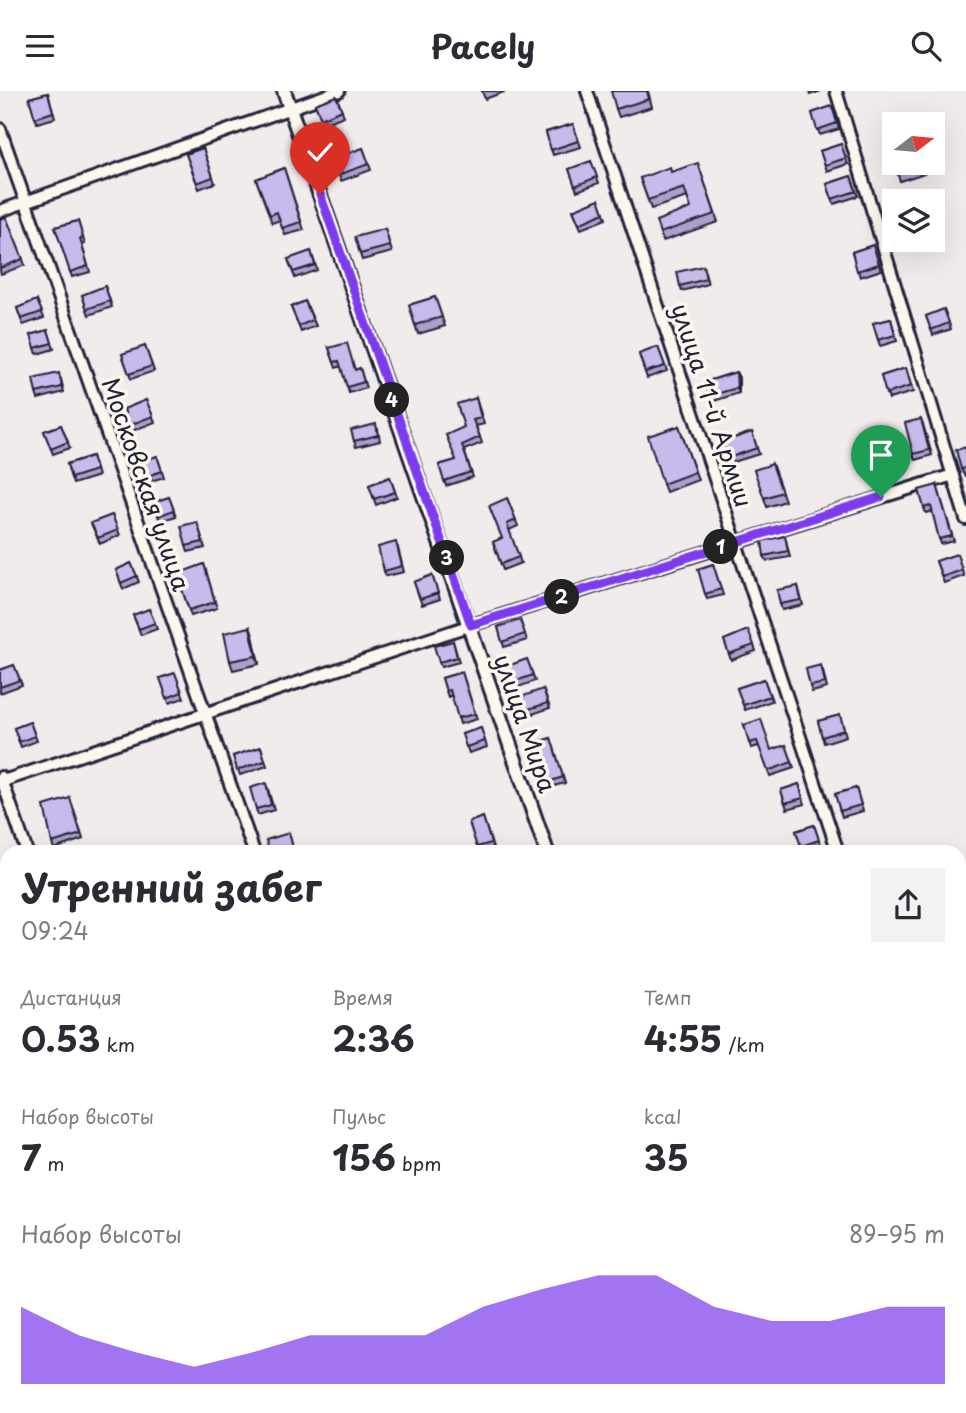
<!DOCTYPE html>
<html lang="ru">
<meta charset="utf-8">
<style>
body{margin:0;font-family:"Playpen Sans",sans-serif;background:#f2f2f3;color:#2b2b33;height:100vh;display:flex;flex-direction:column;font-size:26px;white-space:nowrap}
*{box-sizing:border-box;margin:0}
p{font-size:23px;color:#7c7c81}
.icon{flex:none;width:38px;height:38px;fill:none;stroke:currentColor;stroke-width:2;stroke-linecap:round;stroke-linejoin:round}
.map{position:relative;flex:1;overflow:hidden}
.drawer{position:absolute;left:0px;top:754px;width:966px;height:569px;display:flex;flex-direction:column;background:#fff;border-radius:21px 21px 0 0;box-shadow:0 7px 28px #0002}
.drawer>*{flex:none}
.needle{width:46px;rotate:74deg}
.tools{position:absolute;left:882px;top:21px;display:grid;gap:14px}
.tools a{display:grid;place-items:center;width:63px;height:63px;border-radius:0px;background:#fff;box-shadow:0 7px 28px #0002;font-size:35px}
.pin{position:absolute;display:grid;place-items:center;width:60px;height:60px;color:#fff;margin:-72px -30px;border-radius:50% 50% 50% 0;rotate:-45deg;box-shadow:0 0 7px #0007}
.pin .icon{rotate:45deg}
.km{position:absolute;width:35px;height:35px;margin:-18px;border-radius:50%;background:#222;color:#fff;font-size:19px;line-height:35px;text-align:center}
.round{display:grid;place-items:center;flex:none;width:74px;height:74px;border-radius:0px;background:#f2f2f3}
.summary{display:flex;align-items:center;justify-content:space-between;height:119px;padding:0 21px}
h1{font-size:38px;font-weight:700;line-height:52px}
.stats{display:grid;grid-template-columns:repeat(3,1fr);gap:10px;height:119px;padding:7px 21px}
.stats div{display:grid;align-content:center}
.stats b{font-size:35px;font-weight:700}
.stats small{font-size:19px;font-weight:400}
.stats p{font-size:19px}
.chart{height:196px;padding:14px 21px}
.chart p{display:flex;justify-content:space-between}
.chart svg{width:100%;height:126px;margin-top:7px;fill:#7c3aed;opacity:.7}
header{display:flex;justify-content:space-between;align-items:center;height:91px;padding:0 21px;background:#fff;font-size:32px;font-weight:700}
.map>svg:first-child{display:block}
</style>
<header><svg class="icon" aria-label="menu" viewBox="0 0 24 24"><path d="M4 6h16M4 12h16M4 18h16"/></svg>Pacely<svg class="icon" aria-label="search" viewBox="0 0 24 24"><circle cx="10" cy="10" r="6"/><path d="M15 15l6 6"/></svg></header>
<div class="map">
<svg width="966" height="1322" viewBox="0 0 966 1322">
<rect width="100%" height="100%" fill="#f1ebec"/>
<filter id="ink" filterUnits="userSpaceOnUse"><feTurbulence type="fractalNoise" baseFrequency=".0143" numOctaves="2"/><feDisplacementMap in="SourceGraphic" scale="14" xChannelSelector="R" yChannelSelector="G"/><feConvolveMatrix kernelMatrix="1 2 1 2 8 2 1 2 1" color-interpolation-filters="sRGB"/></filter>
<g filter="url(#ink)">
<g fill="none" stroke-linecap="round" stroke-linejoin="round">
<!-- minor casing -->
<g stroke="#22223b" stroke-width="16">
<path id="minor" d="M587 0 838 761
M836 0 966 428
M0 38 254 761
M0 120 339 0
M1 686 27 761
M0 691 471 534 953 384
M959 826 966 824
M959 1132 966 1154
M0 1136 7 1133
M214 1316 216 1322
M453 1316 455 1322"/>
</g>
<!-- tertiary casing -->
<g stroke="#22223b" stroke-width="18">
<path id="tertiary" d="M284 0 547 761
M734 1316 736 1322"/>
</g>
<!-- minor -->
<use href="#minor" stroke="#fbf7ec" stroke-width="10"/>
<!-- tertiary -->
<use href="#tertiary" stroke="#fbf7ec" stroke-width="12"/>
</g>
<!-- wall -->
<path fill="#aca0ca" stroke="#22223b" stroke-width="2" d="M482 0H504V1L485 8Z
M648 0 652 16 619 26 616 18Z
M809 0H821L810 4Z
M48 2 55 27 37 32 29 7Z
M336 5 344 25 323 33 315 13Z
M832 15 839 38 820 44 812 22Z
M573 33 581 56 553 64 546 41Z
M841 53 848 73 827 80 820 60Z
M203 57 215 92 199 98 186 63Z
M363 57 371 79 341 90 333 68Z
M591 70 599 92 577 100 569 78Z
M894 72H931L934 79 900 90Z
M284 77 304 139 285 144 280 129 272 132 256 88Z
M671 81H701L718 131 663 150 656 130 691 117 687 106 651 118 640 87Z
M851 85 858 105 834 113 827 93Z
M599 108 606 128 581 138 573 119Z
M6 126 25 174 1 183 0 179V128Z
M78 130 85 153 82 154 90 181 72 186 55 136Z
M385 138 392 161 362 169 360 163Z
M873 154 881 179 860 186 852 161Z
M311 160 317 179 295 187 288 168Z
M703 175 708 193 682 200 680 195Z
M105 195 112 216 89 224 82 204Z
M435 206 445 235 418 243 409 214Z
M37 209 44 227 23 234 17 217Z
M305 210 316 235 301 241 291 216Z
M944 218 951 238 933 244 926 225Z
M891 228 897 250 880 255 873 232Z
M48 239 54 258 37 263 31 244Z
M145 255 154 280 131 288 122 263Z
M658 256 667 280 647 287 639 263Z
M329 257 355 279 360 277 366 297 349 302 341 275 336 277Z
M906 277 913 301 889 308 881 285Z
M736 281 739 287V302L711 311 705 291Z
M61 288 64 301 38 308 36 302Z
M476 307 484 333 476 335 482 352 464 359 473 386 446 395 439 374 456 369Z
M146 309 155 331 132 340 124 318Z
M923 333 932 364 915 369 913 363Z
M61 334 70 357 53 363 44 340Z
M679 335 698 389 666 401 663 393Z
M378 338 380 350 356 356 354 350Z
M752 341 759 363 730 372 722 351Z
M966 356V386H965L961 378Z
M92 365 98 385 73 393 67 373Z
M157 365 164 386 144 392 137 372Z
M772 373 785 410 767 416 764 407Z
M390 386 397 406 376 414 369 394Z
M937 394 954 450 941 453 932 420 926 422 924 417Z
M169 406 176 425 160 430 154 411Z
M507 407 518 435 509 439 521 472 503 479 493 451 502 448Z
M112 424 120 444 100 453 91 432Z
M199 437 205 457 188 461 186 455Z
M785 445 790 466 767 470 764 465Z
M398 457 404 481 386 485 384 480Z
M957 463 964 485 944 492 936 470Z
M131 472 139 491 123 498 116 479Z
M204 473 217 517 191 525 177 483Z
M713 473 723 504 707 508 698 478Z
M432 484 440 508 422 514 414 491Z
M798 495 803 514 782 519 780 513Z
M149 518 157 538 141 544 133 524Z
M520 529 527 549 504 556 498 536Z
M250 536 253 545 259 573 233 579 230 570Z
M748 539 756 560 731 569 724 549Z
M453 550 459 571 441 576 439 571Z
M527 568 535 590 513 598 505 576Z
M14 574 22 594 0 602V579Z
M823 580 827 597 812 601 810 595Z
M462 581 477 628 460 633 452 604 448 606 442 587Z
M175 582 184 607 169 612 160 587Z
M764 588 772 610 745 619 737 597Z
M543 598 550 617 521 627 519 621Z
M840 624 846 645 824 652 818 630Z
M30 631 37 650 21 656 14 637Z
M744 634 771 659 786 654 794 677 770 685 759 655 751 657Z
M481 637 487 656 469 662 462 643Z
M551 647 565 692 550 696 534 652Z
M261 656 267 675 240 684 233 665Z
M799 693 805 713 787 718 781 699Z
M856 697 863 720 842 726 835 703Z
M268 698 274 719 258 724 256 718Z
M70 707 83 748 54 758 52 752Z
M483 726 493 757 479 761 469 731Z
M814 734 821 755 803 760 796 740Z
M289 742 294 761H269Z
M0 795 7 796V816L0 819Z
M0 833 7 835V874L1 876 0 872Z
M966 1230V1252L959 1253V1232Z
M966 1272V1298L959 1300V1273Z
M752 1316H778L762 1322H755Z"/>
<!-- shaded-wall -->
<path fill="#8c82a4" stroke="#22223b" stroke-width="2" d="M736 281 739 287V302L737 297Z
M250 536 253 545 259 573 256 565Z"/>
<!-- building -->
<path fill="#c8baeb" stroke="#22223b" stroke-width="2" d="M611 0H647L649 8 616 18Z
M48 2 53 21 35 27 29 7Z
M336 5 342 19 321 28 315 13Z
M832 15 837 32 817 39 812 22Z
M573 33 578 50 551 59 546 41Z
M841 53 846 67 825 74 820 60Z
M203 57 213 86 197 92 186 63Z
M363 57 369 73 338 84 333 68Z
M894 60V71L891 61Z
M591 70 597 86 575 95 569 78Z
M698 72 715 123 660 142 656 130 691 117 684 97 648 109 640 87 670 76 671 81Z
M894 72H927L897 81Z
M284 77 301 131 282 137 277 121 270 124 256 88Z
M851 85 856 100 832 108 827 93Z
M599 108 604 122 579 133 573 119Z
M6 126 23 168 0 177V128Z
M78 130 83 147 80 148 88 175 70 181 55 136Z
M385 138 390 155 360 163 355 146Z
M873 154 879 173 857 180 852 161Z
M311 160 315 174 293 181 288 168Z
M703 175 706 188 680 195 677 181Z
M105 195 110 210 87 218 82 204Z
M435 206 442 226 415 234 409 214Z
M37 209 42 221 21 228 17 217Z
M305 210 313 229 299 235 291 216Z
M944 218 949 232 931 239 926 225Z
M891 228 895 244 878 249 873 232Z
M48 239 52 252 35 257 31 244Z
M347 252 355 279 360 277 364 291 347 296 339 270 334 271 329 257Z
M145 255 152 275 129 283 122 263Z
M658 256 665 275 645 281 639 263Z
M906 277 911 295 886 303 881 285Z
M736 281 737 297 709 305 705 291Z
M59 282 62 296 36 302 33 288Z
M476 307 481 327 473 329 480 346 462 354 471 381 444 390 439 374 456 369 446 344 464 336 457 313Z
M146 309 153 325 130 334 124 318Z
M921 328 929 359 913 363 905 332Z
M376 333 378 344 354 350 351 339Z
M61 334 68 351 51 358 44 340Z
M679 335 695 381 663 393 648 345Z
M752 341 757 357 728 367 722 351Z
M966 356V377L961 378 956 359Z
M92 365 96 379 71 387 67 373Z
M157 365 162 380 142 387 137 372Z
M772 373 782 401 764 407 754 379Z
M390 386 395 401 374 408 369 394Z
M937 394 952 445 939 448 931 415 924 417 919 399Z
M169 406 174 419 158 425 154 411Z
M507 407 516 429 507 433 519 466 501 473 493 451 502 447 489 415Z
M112 424 118 439 98 447 91 432Z
M197 431 203 451 186 455 181 435Z
M785 445 788 460 764 465 762 450Z
M396 451 402 475 384 480 378 456Z
M957 463 962 479 942 486 936 470Z
M131 472 137 485 121 492 116 479Z
M204 473 215 511 189 519 177 483Z
M713 473 721 498 705 503 698 478Z
M432 484 438 502 420 508 414 491Z
M798 495 801 509 780 513 777 499Z
M149 518 155 532 139 538 133 524Z
M520 529 525 543 502 551 498 536Z
M250 536 256 565 230 570 224 542Z
M748 539 754 554 729 563 724 549Z
M453 550 457 566 439 571 434 555Z
M527 568 533 584 511 592 505 576Z
M14 574 20 589 0 596V579Z
M821 574 825 592 810 595 806 578Z
M462 581 475 623 458 627 450 599 446 600 442 587Z
M175 582 182 601 167 607 160 587Z
M764 588 770 605 743 614 737 597Z
M543 598 548 612 519 621 515 608Z
M840 624 844 639 822 646 818 630Z
M761 628 771 659 786 654 792 671 768 680 757 650 749 652 744 634Z
M30 631 35 645 19 651 14 637Z
M481 637 485 650 466 656 462 643Z
M551 647 563 686 548 691 534 652Z
M261 656 265 670 237 679 233 665Z
M266 692 271 714 256 718 250 697Z
M799 693 803 707 785 712 781 699Z
M856 697 861 714 840 720 835 703Z
M70 707 81 743 52 752 44 715Z
M483 726 491 752 477 756 469 731Z
M814 734 819 749 801 755 796 740Z
M289 742 293 757 278 761H269L266 749Z
M5 792 7 796V809L0 813V795Z
M5 831 7 836V865L0 867V833Z
M966 1230V1246L959 1247V1232Z
M966 1272V1292L959 1293V1273Z
M188 1316H194L195 1322H169V1321Z
M424 1316H440L442 1322H410L409 1321Z
M678 1316H691L693 1322H674L672 1318Z"/>
</g>
<g fill="none" stroke-linecap="round" stroke-linejoin="round" filter="url(#ink)">
<!-- route casing -->
<g stroke="#fff" stroke-width="14">
<path id="route" d="M320 103 471 534 881 406"/>
</g>
<!-- route -->
<use href="#route" stroke="#7c3aed" stroke-width="9"/>
</g>
<g text-anchor="middle" dominant-baseline="central" stroke-width="7" stroke-linejoin="round" paint-order="stroke">
<!-- street labels -->
<g font-size="24" fill="#22223b" stroke="#fbf7ec">
<text transform="translate(713 314) rotate(72)">улица 11-й Армии</text>
<text transform="translate(147 393) rotate(71)">Московская улица</text>
<text transform="translate(526 632) rotate(71)">улица Мира</text>
</g>
</g>
</svg>
<div class="tools">
<a><svg class="needle" viewBox="-14 -14 28 28"><path d="M0-13l5 13h-10z" fill="#e53935"/><path d="M0 13l5-13h-10z" fill="#7c7c81"/></svg></a>
<a><svg class="icon" aria-label="layers" viewBox="0 0 24 24"><path d="M12 4l9 5-9 5-9-5zM3 14l9 5 9-5"/></svg></a>
</div>
<div class="pin" style="left:881px;top:406px;background:#1e9e55"><svg class="icon" aria-label="arrive" viewBox="0 0 24 24"><path d="M6 21V4h12l-3 4 3 4H6"/></svg></div>
<div class="pin" style="left:320px;top:103px;background:#d93025"><svg class="icon" aria-label="check" viewBox="0 0 24 24"><path d="M5 12l5 5 9-10"/></svg></div>
<b class="km" style="left:721px;top:456px">1</b>
<b class="km" style="left:562px;top:506px">2</b>
<b class="km" style="left:447px;top:467px">3</b>
<b class="km" style="left:392px;top:309px">4</b>
<section class="drawer">
<div class="summary"><div><h1>Утренний забег</h1><p>09:24</p></div><a class="round"><svg class="icon" aria-label="share" viewBox="0 0 24 24"><path d="M12 15V3M7 8l5-5 5 5M5 13v7h14v-7"/></svg></a></div>
<div class="stats">
<div><p>Дистанция</p><b>0.53<small> km</small></b></div>
<div><p>Время</p><b>2:36</b></div>
<div><p>Темп</p><b>4:55<small> /km</small></b></div>
</div>
<div class="stats">
<div><p>Набор высоты</p><b>7<small> m</small></b></div>
<div><p>Пульс</p><b>156<small> bpm</small></b></div>
<div><p>kcal</p><b>35</b></div>
</div>
<div class="chart"><p><span>Набор высоты</span>89–95 m</p>
<svg viewBox="0 0 160 44" preserveAspectRatio="none"><path d="M0 44V17L10 27L20 33L30 38L40 33L50 27L60 27L70 27L80 17L90 11L100 6L110 6L120 17L130 22L140 22L150 17L160 17V44z"/></svg>
</div>
</section>
</div>
